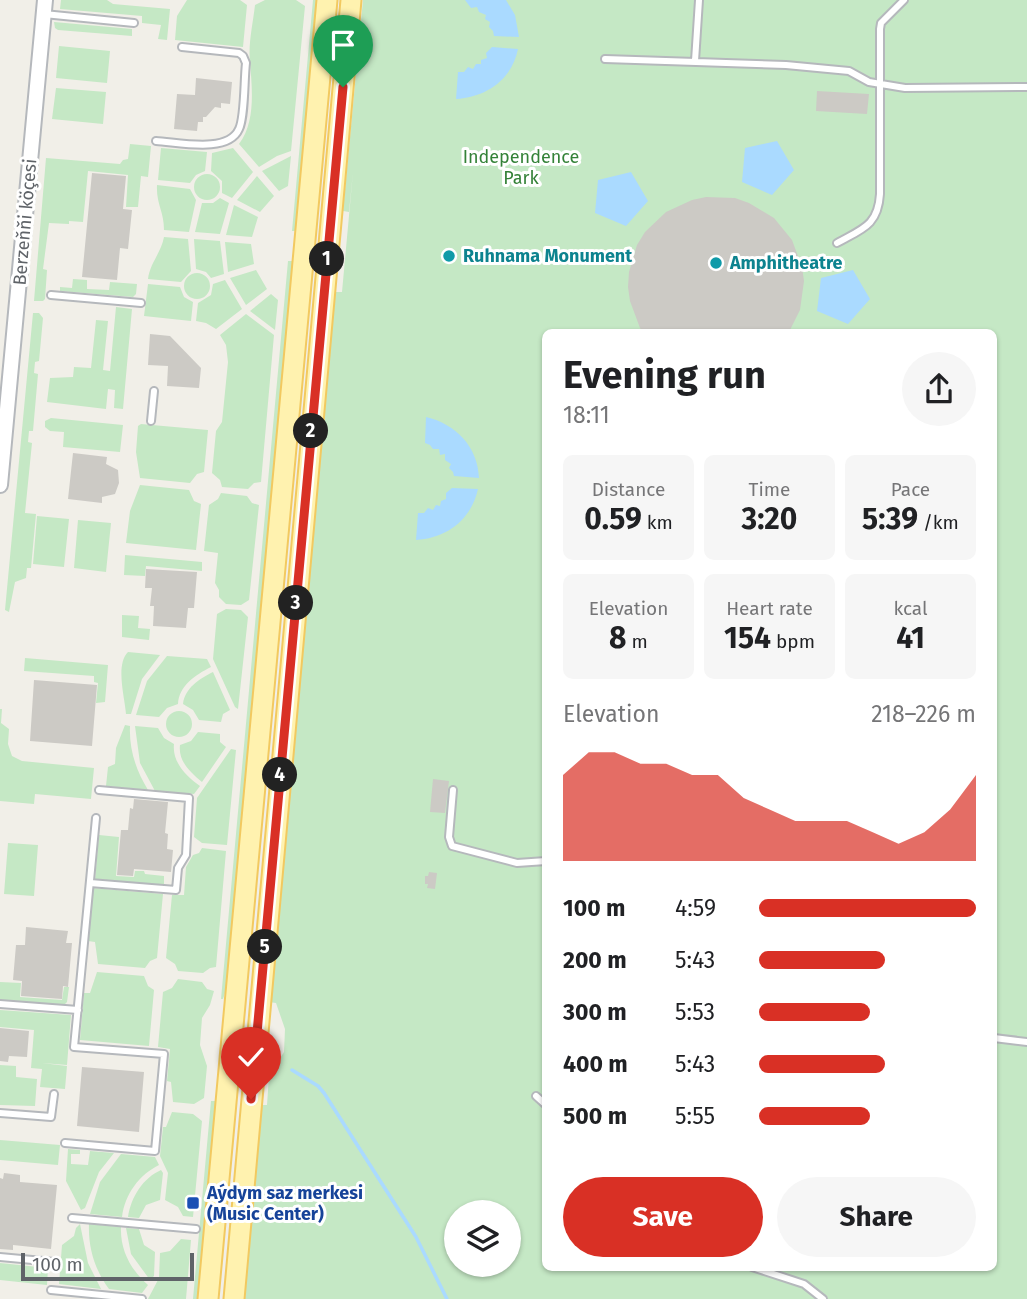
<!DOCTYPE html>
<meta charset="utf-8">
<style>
body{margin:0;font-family:"Fira Sans",sans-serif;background:#f6f6f6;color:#202124;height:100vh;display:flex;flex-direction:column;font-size:26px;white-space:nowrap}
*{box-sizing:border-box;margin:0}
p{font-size:23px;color:#757577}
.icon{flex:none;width:38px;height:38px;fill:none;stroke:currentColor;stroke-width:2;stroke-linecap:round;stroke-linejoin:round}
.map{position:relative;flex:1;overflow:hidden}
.details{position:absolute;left:542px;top:329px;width:455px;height:942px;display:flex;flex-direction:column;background:#fff;border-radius:10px;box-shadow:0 2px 5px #0004}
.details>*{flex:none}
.controls{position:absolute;left:444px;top:1200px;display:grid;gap:14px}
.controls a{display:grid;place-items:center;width:77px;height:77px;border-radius:50%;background:#fff;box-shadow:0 2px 5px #0004;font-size:35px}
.scale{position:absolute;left:21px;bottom:18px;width:173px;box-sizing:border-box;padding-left:7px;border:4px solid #5f6368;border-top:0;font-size:19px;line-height:24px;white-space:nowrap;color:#5f6368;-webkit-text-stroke:5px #fff;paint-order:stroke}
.pin{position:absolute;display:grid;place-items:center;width:60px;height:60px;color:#fff;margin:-72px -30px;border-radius:50% 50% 50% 0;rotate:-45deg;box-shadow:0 0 7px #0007}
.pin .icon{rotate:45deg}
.km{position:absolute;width:35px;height:35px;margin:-18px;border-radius:50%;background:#222;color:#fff;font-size:19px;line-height:35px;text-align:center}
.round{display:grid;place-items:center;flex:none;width:74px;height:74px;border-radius:37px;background:#f6f6f6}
.headline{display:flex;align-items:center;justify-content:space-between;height:119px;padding:0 21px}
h1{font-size:38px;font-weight:700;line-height:52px}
.stats{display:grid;grid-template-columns:repeat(3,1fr);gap:10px;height:119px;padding:7px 21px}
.stats div{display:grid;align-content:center;border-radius:10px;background:#f6f6f6;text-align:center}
.stats b{font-size:30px;font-weight:700}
.stats small{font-size:19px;font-weight:400}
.stats p{font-size:19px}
.chart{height:196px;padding:14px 21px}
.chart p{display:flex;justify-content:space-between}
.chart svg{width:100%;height:126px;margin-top:7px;fill:#d93025;opacity:.7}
.primary-button{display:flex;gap:14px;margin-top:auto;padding:14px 21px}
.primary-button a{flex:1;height:80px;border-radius:42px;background:#d93025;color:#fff;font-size:28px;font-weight:700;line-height:80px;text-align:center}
.primary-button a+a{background:#f6f6f6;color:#202124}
ul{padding:0 21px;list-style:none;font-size:23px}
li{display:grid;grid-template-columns:112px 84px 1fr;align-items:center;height:52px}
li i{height:18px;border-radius:9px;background:#d93025}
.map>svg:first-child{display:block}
</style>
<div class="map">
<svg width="1027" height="1299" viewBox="0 0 1027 1299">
<rect width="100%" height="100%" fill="#f1efe8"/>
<!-- green -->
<path fill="#c5e8c5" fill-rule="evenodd" d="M61 0H107L113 4 170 9 167 40 158 39 161 25 142 23V16L60 9Z
M187 0H240L247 5 243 47 175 40 177 16Z
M265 0H296L305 6 291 151 277 156 259 167 239 144C256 122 252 88 250 62 248 44 253 23 255 5Z
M313 0H319L298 231H292Z
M363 0H1027V1299H244L261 1105H267L269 1076 284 1052 285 1029 276 1003 269 1002 335 292H342L353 172 349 212 343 211ZM546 332H994V1267H546ZM457 1213H509V1265H457Z
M54 22 132 29V36L58 30 55 28Z
M59 46 110 51 107 83 56 78Z
M56 88 106 92 103 124 52 119Z
M130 144 151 146 148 177 141 176 138 207H126L128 175 88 171 83 222 69 221V224L49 223 43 269 47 270 45 299 43 301H34L46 158 120 164 123 160 128 159Z
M161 148 207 152 205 171 196 175 190 183 158 180Z
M233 148 253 172 232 198 222 193V181L211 171 212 153Z
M291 156 288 186 279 191 262 171Z
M194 187a13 13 0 1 1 26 0a13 13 0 1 1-26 0Z
M257 176 274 196 260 212 237 200Z
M157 185 190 189 196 200 189 232 164 230C164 211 156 204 157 185Z
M220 198 229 203 220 234 195 232 202 203H213Z
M234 205 258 217 252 237 226 235Z
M164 237 188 239 191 271 181 282 148 279C150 263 161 253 164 237Z
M194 239 220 241 224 274 211 278 206 272 196 269Z
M225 242 251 244 254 264 228 272Z
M288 261H295L228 984 223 999H221Z
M256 270 267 289 246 305 230 278Z
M184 286a13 13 0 1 1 26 0a13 13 0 1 1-26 0Z
M73 279 87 280V289L109 290 110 282 137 284 136 294 133 297 60 291V287L72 288Z
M225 280 242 309 216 329 206 323 196 321 198 303 211 295 213 284Z
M148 284 180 287 184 297 193 302 191 321 144 316Z
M271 294 278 300 275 330 250 311Z
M116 307 132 309 123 409 114 408 115 390 108 389 106 409 47 402 50 378 73 377 74 367 91 368 96 320 108 321 103 370 110 371Z
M33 313H39L43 318 39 361 35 362 34 373 38 374 33 431H29L28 442 32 443 25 513 36 514 31 568H27L26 578 15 582 9 612 5 610Z
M246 314 274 335 261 482 254 483 248 489 222 487 220 480 212 473 216 431 222 422 228 362 226 345 220 335Z
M51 418 123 425 120 452 63 447 64 432 50 431 45 427V421Z
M141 424 208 430 204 472 197 474 190 483 140 478 136 452 138 426Z
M140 485 189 490 194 501 201 504 196 550 126 543 130 511Z
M221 493 247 496 252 503 259 505 249 600 241 605 226 604 219 597V590L215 583 218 553 204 551 209 505 218 499Z
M37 516 69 519 64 567 33 564Z
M78 520 111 523 106 572 74 568Z
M125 555 202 562V571L146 566 145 576 124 575Z
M226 609 241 610 248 617 238 709 235 707 213 659 217 614Z
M122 615 139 616 138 628 150 629 149 640 122 637Z
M128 652 160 655 142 679 131 714H126C125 698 115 665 128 652Z
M167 656 207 659 211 667C195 675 179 686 178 704L167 708 159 717 136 715 147 681Z
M25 658 108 665 105 702 96 703 98 683 94 682V676L24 671Z
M213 672 230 710 223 714 221 722 199 720 193 710 183 704C185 688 199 679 213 672Z
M0 709H2L1 723 9 729 8 744 12 756 22 761 94 768 91 799 35 794 34 804 0 801Z
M166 724a13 13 0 1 1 26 0a13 13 0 1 1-26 0Z
M125 725 130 726C129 750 136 770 148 790L106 786 108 767 115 764 116 748Z
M135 726 158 728 164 738 174 744C172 762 186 776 200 786L194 794 155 791 140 763Z
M198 732 220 734V742L226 747 202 782C190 772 178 761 180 745L191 741Z
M231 749 236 750 227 845 202 843 194 837 197 798Z
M99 835 119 837 116 876 134 877 135 871H144L145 874 164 876V885L95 879Z
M8 843 38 845 34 896 4 894Z
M202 848 226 851 216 967 210 968 203 973 178 971 175 964 166 958 172 895H184L186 867 193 855 199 853Z
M93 888 163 894 157 958 150 961 145 968 98 964 95 942 88 941Z
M97 972 144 976 148 986 154 990 149 1046 80 1040 84 993H90Z
M178 979 202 982 207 989 214 991 210 1005 202 1018 200 1045 207 1066 204 1098 194 1104 173 1102 171 1082 167 1081 170 1049 158 1047 163 992 172 988Z
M0 982 21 983 20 997 62 1000 64 987H69L67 1002 64 1005 0 1000Z
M0 1010 71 1015 67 1065 42 1063 67 1066 65 1089 40 1087 42 1069 31 1068 34 1030 0 1027Z
M0 1065 16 1066V1077L37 1079 35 1106 0 1105Z
M211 1101H218L200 1299H193Z
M172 1112 193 1114 202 1121 193 1217 183 1216 178 1207 165 1200 168 1173 160 1156 163 1127H166Z
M0 1140 60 1145 58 1165 0 1160Z
M68 1149 80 1150V1154H71V1164L88 1165 90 1151 114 1153 99 1172 85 1208 81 1210 66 1181Z
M121 1154 155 1157 159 1165C139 1175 125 1194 122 1217L90 1214 100 1182Z
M161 1170 163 1173 160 1200 146 1205 139 1218 128 1217C131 1197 143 1178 161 1170Z
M80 1224 88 1263 101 1289 59 1284 62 1245 74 1236 76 1228Z
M89 1224 121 1227C120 1250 131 1270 148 1285L142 1293 109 1289C95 1270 88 1248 89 1224Z
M126 1228 139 1229 144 1245 155 1252 154 1276 150 1280 131 1254Z
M181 1239 191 1240 186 1299H148L159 1278 160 1253 170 1251Z
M0 1263 48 1268 47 1285 0 1280Z"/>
<!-- water -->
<path fill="#aadaff" d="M465 0H506L515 15 519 37 494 36 493 31 489 27 490 22 485 19 486 15 479 12 477 7 471 8Z
M492 47 518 49C512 79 487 97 456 99L458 72H464L468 67 473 69 476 64H481V60L487 58 486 53Z
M777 141 794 170 772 195 742 182 745 148Z
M631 172 648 201 626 226 595 213 598 180Z
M853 270 870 299 848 324 817 311 821 278Z
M426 417C456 424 478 447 479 478L454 476 453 472 449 468 451 464 445 460V454L440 455 439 449H433L430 445 425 443Z
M452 488 478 489C471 520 447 538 416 540L418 513H424L428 508 433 510 436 505 440 506 441 501 446 499V493Z"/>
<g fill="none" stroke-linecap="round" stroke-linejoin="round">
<!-- stream -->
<path stroke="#aadaff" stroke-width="3.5" d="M292 1070 318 1086 324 1093 416 1237 447 1299"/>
</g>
<!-- building -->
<path fill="#cccac5" d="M196 78 232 82 230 104 221 103V108L215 107 206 117H203V122H198L197 131 174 129 177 94 195 95Z
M817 91 869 94 867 114 816 111Z
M92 173 126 176 123 209 132 210 128 249 120 248 117 280 82 277Z
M706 197 735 198 749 203 774 218 792 240 802 267 804 281 800 310 789 332H643L640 328 630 301 628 287 629 272 637 245 645 232 666 212 692 200Z
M150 334 170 336 201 368 199 388 167 386 168 366 148 365Z
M73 453 107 457 106 464 118 470 119 483 115 494 102 497V503L68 499Z
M146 569 197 572 194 608H188L186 628 153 626 154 606H150L152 588H145Z
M34 680 97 685 92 746 30 741Z
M433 779 449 781 445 813 430 812Z
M134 799 168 802 165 833 168 834 167 849 173 850 171 872 134 869 133 876 117 875 121 830H128L130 808 133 809Z
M429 872 437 873 435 889 427 888 428 884H425V876H428Z
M26 927 68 931 66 943H72L68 987 63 986 62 999 21 996 22 981 13 980 16 945H25Z
M0 1028 29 1031 27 1057 9 1056 8 1062 0 1061Z
M82 1067 144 1072 139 1132 77 1126Z
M4 1173 20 1175V1182L57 1185 51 1249 13 1245V1250L0 1249V1178L3 1179Z"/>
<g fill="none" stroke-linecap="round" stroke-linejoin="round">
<!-- service casing -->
<g stroke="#b5b8bc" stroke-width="10">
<path id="service" d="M44 14 134 23
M605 59 786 65 849 71 869 82 905 88 1027 87
M695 61 699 0
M156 141C178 142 228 154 239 129 245 117 244 79 246 63L243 56 239 53 182 47
M837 243C862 229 878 226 880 194V29L881 23 904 0
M51 295 141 303
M151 421 154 391
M453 790 449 837 452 846 517 863 546 861
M90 883 176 890 178 868 186 855 189 798 99 790
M0 1004 78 1010
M994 1038 1027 1042
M536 1096 546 1105
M0 1113 51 1117 54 1094
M65 1143 155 1151 164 1054 74 1047 96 818
M72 1218 196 1229
M0 1257 54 1262
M752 1267 804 1284 823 1299
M51 1290 142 1299"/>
</g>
<!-- tertiary casing -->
<g stroke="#b5b8bc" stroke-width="18">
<path id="tertiary" d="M0 485 45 0"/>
</g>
<!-- primary casing -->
<g stroke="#f2c960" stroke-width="23">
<path id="primary" d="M208 1299 327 0
M234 1299 351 0"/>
</g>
<!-- service -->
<use href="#service" stroke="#fff" stroke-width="6"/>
<!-- tertiary -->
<use href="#tertiary" stroke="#fff" stroke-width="14"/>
<!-- primary -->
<use href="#primary" stroke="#fff2af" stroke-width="19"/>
</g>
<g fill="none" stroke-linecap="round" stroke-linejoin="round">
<!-- route casing -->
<g stroke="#fff" stroke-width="14">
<path id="route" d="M251 1099 343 87"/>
</g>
<!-- route -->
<use href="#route" stroke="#d93025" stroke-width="9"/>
</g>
<!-- markers -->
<g fill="#0f9aa8" stroke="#fff" stroke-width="2.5">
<circle cx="449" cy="256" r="7"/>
<circle cx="716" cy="263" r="7"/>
</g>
<rect fill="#1a4fb4" stroke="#fff" stroke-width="2.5" x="186" y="1196" width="14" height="14" rx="3.5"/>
<g text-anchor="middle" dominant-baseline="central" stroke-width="6" stroke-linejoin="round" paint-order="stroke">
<!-- park labels -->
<g font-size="18" fill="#348238" stroke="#fff">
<text x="521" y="157">Independence<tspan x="521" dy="21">Park</tspan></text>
</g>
<!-- street labels -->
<g font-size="18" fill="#5f6368" stroke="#fff">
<text transform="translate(25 222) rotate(-85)">Berzeňňi köçesi</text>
</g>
<!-- culture labels -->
<g font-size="18" font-weight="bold" fill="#0d838f" stroke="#fff" text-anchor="start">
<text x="463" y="256">Ruhnama Monument</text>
<text x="730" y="263">Amphitheatre</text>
</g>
<!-- transit labels -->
<g font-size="18" font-weight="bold" fill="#164399" stroke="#fff" text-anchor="start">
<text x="207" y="1193">Aýdym saz merkesi<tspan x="207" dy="21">(Music Center)</tspan></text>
</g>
</g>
</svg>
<div class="controls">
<a><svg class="icon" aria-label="layers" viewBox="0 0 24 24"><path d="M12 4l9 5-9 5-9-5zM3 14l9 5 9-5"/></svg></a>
</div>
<div class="scale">100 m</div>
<div class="pin" style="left:343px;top:87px;background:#1e9e55"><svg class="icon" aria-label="arrive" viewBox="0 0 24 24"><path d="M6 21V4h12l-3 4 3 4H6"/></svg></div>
<div class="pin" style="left:251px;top:1099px;background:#d93025"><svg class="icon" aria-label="check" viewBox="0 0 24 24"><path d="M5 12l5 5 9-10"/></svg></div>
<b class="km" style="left:327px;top:259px">1</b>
<b class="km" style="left:311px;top:431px">2</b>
<b class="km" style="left:296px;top:603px">3</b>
<b class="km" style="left:280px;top:775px">4</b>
<b class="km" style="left:265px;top:947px">5</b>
<section class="details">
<div class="headline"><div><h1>Evening run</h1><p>18:11</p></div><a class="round"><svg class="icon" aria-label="share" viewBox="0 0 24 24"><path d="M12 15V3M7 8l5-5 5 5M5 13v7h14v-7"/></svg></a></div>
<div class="stats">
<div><p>Distance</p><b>0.59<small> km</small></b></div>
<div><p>Time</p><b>3:20</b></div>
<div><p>Pace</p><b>5:39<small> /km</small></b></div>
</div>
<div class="stats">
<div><p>Elevation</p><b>8<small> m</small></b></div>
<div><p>Heart rate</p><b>154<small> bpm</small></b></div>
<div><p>kcal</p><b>41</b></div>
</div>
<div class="chart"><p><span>Elevation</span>218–226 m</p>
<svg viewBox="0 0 160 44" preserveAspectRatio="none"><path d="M0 44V14L10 6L20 6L30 10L40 10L50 14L60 14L70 22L80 26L90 30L100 30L110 30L120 34L130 38L140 34L150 26L160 14V44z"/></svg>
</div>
<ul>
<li><b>100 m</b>4:59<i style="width:100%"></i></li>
<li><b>200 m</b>5:43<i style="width:58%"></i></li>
<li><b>300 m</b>5:53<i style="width:51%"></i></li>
<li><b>400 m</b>5:43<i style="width:58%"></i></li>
<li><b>500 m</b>5:55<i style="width:51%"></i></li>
</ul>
<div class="primary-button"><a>Save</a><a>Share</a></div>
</section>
</div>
